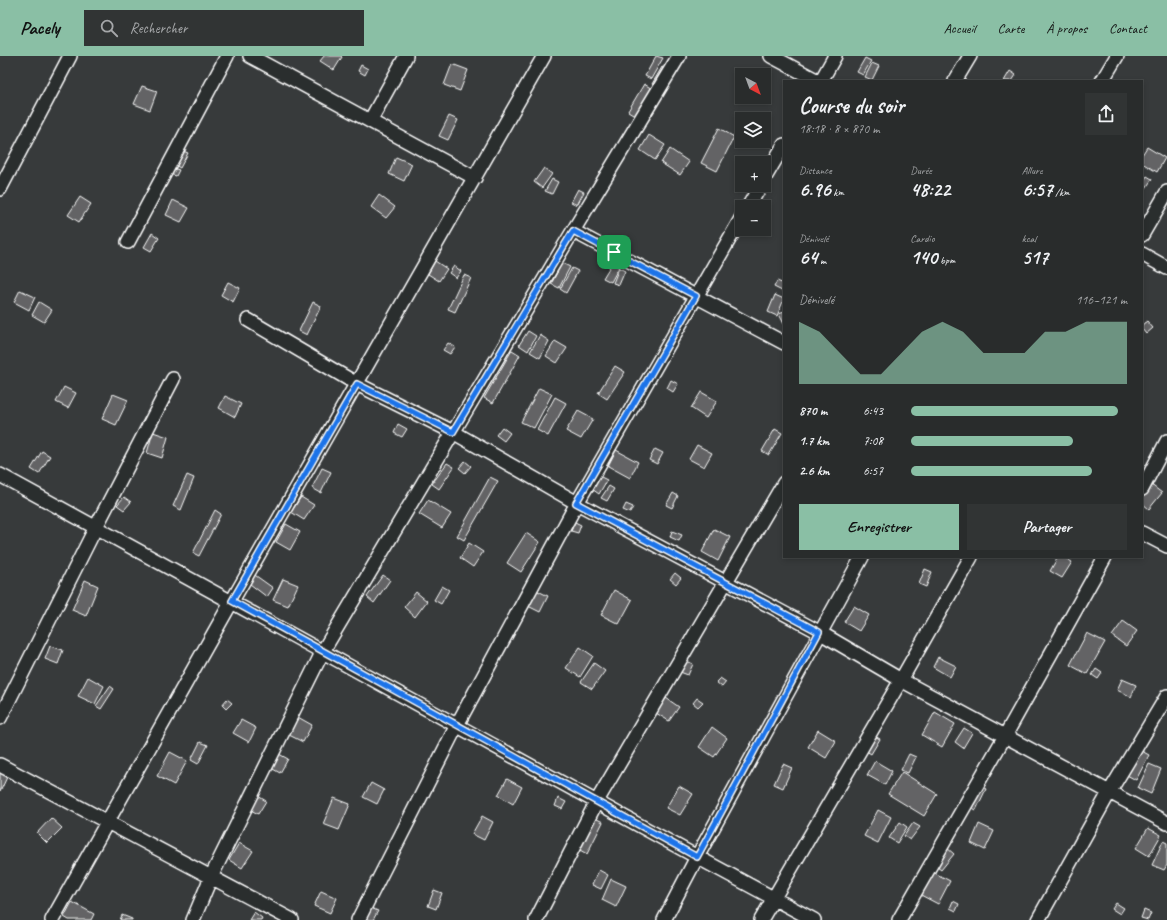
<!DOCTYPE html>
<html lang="fr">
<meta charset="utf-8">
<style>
body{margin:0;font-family:Caveat,sans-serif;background:#313434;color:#f1f3f6;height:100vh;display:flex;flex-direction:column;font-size:15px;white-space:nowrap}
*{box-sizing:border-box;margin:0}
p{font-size:13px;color:#a5a7a9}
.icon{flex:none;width:22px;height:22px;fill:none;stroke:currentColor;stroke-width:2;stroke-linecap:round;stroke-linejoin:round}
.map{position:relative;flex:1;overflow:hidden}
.details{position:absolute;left:783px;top:24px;width:360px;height:478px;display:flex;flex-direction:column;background:#292c2c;border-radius:0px;box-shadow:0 2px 6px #0003,0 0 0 1px #454848}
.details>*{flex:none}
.needle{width:26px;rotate:139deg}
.controls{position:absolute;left:735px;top:12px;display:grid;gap:8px}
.controls a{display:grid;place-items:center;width:36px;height:36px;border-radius:0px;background:#292c2c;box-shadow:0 2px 6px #0003,0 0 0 1px #454848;font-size:20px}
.pin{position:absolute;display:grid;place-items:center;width:34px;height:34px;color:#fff;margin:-17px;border-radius:8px;box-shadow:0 2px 6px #0006}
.round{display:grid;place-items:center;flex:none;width:42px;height:42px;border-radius:0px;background:#313434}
.headline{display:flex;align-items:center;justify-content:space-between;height:68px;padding:0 16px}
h1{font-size:22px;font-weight:600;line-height:30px}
.stats{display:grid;grid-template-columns:repeat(3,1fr);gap:6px;height:68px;padding:4px 16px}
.stats div{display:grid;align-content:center}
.stats b{font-size:20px;font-weight:600}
.stats small{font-size:11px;font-weight:400}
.stats p{font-size:11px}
.chart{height:112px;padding:8px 16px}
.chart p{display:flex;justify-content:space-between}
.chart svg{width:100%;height:72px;margin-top:4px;fill:#8abfa5;opacity:.7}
.button{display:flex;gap:8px;margin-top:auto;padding:8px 16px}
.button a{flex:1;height:46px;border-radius:0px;background:#8abfa5;color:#111;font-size:16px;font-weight:600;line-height:46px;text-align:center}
.button a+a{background:#313434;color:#f1f3f6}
ul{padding:0 16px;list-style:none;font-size:13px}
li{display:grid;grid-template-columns:64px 48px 1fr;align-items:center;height:30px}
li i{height:10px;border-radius:5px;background:#8abfa5}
header{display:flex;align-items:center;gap:24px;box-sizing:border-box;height:56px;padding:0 20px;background:#8abfa5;color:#111}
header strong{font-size:19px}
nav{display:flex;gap:22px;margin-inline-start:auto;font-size:14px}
.search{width:280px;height:36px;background:#313434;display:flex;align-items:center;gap:10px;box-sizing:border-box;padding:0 14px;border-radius:0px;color:#a5a7a9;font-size:15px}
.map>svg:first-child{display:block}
</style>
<header>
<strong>Pacely</strong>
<div class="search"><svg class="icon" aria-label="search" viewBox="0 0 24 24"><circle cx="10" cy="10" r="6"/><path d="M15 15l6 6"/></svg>Rechercher</div>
<nav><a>Accueil</a><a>Carte</a><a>À propos</a><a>Contact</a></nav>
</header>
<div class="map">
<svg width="1167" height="864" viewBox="0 0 1167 864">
<rect width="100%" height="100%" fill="#373a3b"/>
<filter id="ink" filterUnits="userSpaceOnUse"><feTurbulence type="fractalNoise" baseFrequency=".025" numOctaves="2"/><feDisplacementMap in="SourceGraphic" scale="8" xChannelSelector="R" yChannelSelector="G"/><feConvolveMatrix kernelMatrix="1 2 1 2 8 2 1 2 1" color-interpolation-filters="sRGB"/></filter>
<g filter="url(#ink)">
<!-- building -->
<path fill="#636465" stroke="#fff" d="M324 0H341L342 1 334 14 320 5Z
M656 0 663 2 651 23 645 20Z
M865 2 871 5 863 19 857 16Z
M872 7 879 10 872 24 865 21Z
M452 8 468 14 460 35 444 29Z
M361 9 368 13 365 19 358 15Z
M662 11 668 14 658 32 652 28Z
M1010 15 1016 19 1012 25H1004Z
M644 28 654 34 638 61 628 55Z
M142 30 157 35 150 54 134 48Z
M449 60 458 64 448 84 439 80Z
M719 72 734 81 717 115 701 107Z
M649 79 665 89 655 104 640 94Z
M1147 91 1165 102 1157 116 1142 107V99Z
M670 93 689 106 680 119 661 107Z
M181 94 188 97 180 112 173 108Z
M396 101 412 108 404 125 389 118Z
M173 112 179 114 176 120 170 118Z
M544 112 552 118 542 132 534 126Z
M1147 120 1152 123 1146 132 1142 130V127Z
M552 123 558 126 552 138 545 135Z
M578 133 584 136 577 149 571 146Z
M379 139 395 151 386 162 371 151Z
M80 141 91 148 79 166 68 159Z
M173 144 189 152 181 166 166 159Z
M152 177 159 182 151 195 144 191Z
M435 205 447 213 439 225 428 218Z
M562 207 570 211 559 232 551 228Z
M612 207 619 211 611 226 603 222Z
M454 210 461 215 456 222 449 217Z
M572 212 578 215 566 237 560 233Z
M619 212 625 215 619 229 613 227Z
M464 219 471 222 455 256 448 253Z
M777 225 784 228V236L774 231Z
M228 226 240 232 233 246 221 239Z
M20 234 35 241 29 254 14 246Z
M775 239 784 243 777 260 768 256Z
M39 246 52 254 44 266 32 259Z
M313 246 321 250 307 279 299 275Z
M784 256V268L779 258Z
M1147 265 1153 272 1146 278 1142 273V269Z
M528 275 536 280 528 295 519 289Z
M540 279 549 285 540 302 530 296Z
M555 285 567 292 557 307 546 300Z
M448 287 455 291 450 298 443 294Z
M512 294 520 299 493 347 484 342Z
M615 310 625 316 607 343 598 337Z
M671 324 678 328 673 336 667 332Z
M64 331 76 337 68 352 56 346Z
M539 332 552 338 534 372 521 366Z
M701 336 717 345 706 362 691 352Z
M113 338 128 344 116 369 102 363Z
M225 340 241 348 235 361 219 352Z
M555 341 566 347 548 380 537 374Z
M578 355 593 363 581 383 566 375Z
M398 368 407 373 402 381 394 377Z
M502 371 510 377 504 385 496 379Z
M775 373 782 377 769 399 762 395Z
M153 376 168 381 162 402 147 397Z
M697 389 712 397 704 411 689 403Z
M655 393 663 397 657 408 649 404Z
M616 394 638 406 630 422 608 410Z
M42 395 50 400 39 418 31 413Z
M465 405 471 410 465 417 459 412Z
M447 407 454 411 439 433 432 428Z
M322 412 331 416 321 437 312 432Z
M187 419 194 422 181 454 173 450Z
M599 420 607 424 599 438 592 433Z
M490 421 498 425 464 484 457 480Z
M1150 428 1162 437 1149 453 1142 447V439Z
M609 430 614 433 607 445 601 442Z
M673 437 678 440 672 452 666 449Z
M124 441 131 446 124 454 117 449Z
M301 441 314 449 304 464 291 456Z
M428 444 451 458 442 472 419 458Z
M626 448 633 451 630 457 623 454Z
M215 454 221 458 199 500 193 497Z
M575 466 581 469 578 477 571 475Z
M286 468 300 476 290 494 276 486Z
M714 473 730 481 718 505 702 496Z
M672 475 682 479 679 485 670 481Z
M526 477 540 486 521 516 507 507Z
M469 487 483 496 473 511 460 502Z
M1058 501H1063L1072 506 1062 522 1050 515Z
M925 513 932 516 926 531 919 528Z
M252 517 273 532 267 541 246 525Z
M675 517 681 522 676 528 670 523Z
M383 519 390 524 374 547 367 541Z
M283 523 298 529 288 550 273 544Z
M85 524 98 530 86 560 72 554Z
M442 530 449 534 441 548 434 544Z
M536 534 548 540 540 556 528 550Z
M614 534 632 544 619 568 601 559Z
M416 536 427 545 415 561 404 551Z
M854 550 869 559 859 575 844 566Z
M1123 565 1137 575 1126 590 1112 580Z
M1087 577 1105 586 1087 618 1070 609Z
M50 590 63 594 58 608 45 603Z
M580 591 593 600 580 621 566 612Z
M938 601 956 610 950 621 933 611Z
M685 604 693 608 688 619 680 616Z
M594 607 605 615 592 633 581 626Z
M1096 613 1102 617 1098 623 1092 619Z
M88 621 104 630 95 648 78 640Z
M720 622 726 626 722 631 716 626Z
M1122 623 1136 629 1131 641 1117 634Z
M110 630 114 633 101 653 96 650Z
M666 642 679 651 669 665 656 657Z
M697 642 703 646 698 651 693 647Z
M227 643 232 647 226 653 222 649Z
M935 656 955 668 942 691 922 679Z
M296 660 312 669 303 686 287 678Z
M241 664 256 672 249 686 233 677Z
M712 671 727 682 714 701 699 691Z
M964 672 972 677 963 692 955 686Z
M818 674 836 685 826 702 808 691Z
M871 678 880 683 871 698 863 693Z
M200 686 208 689 198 708 191 704Z
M1136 692 1149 699 1136 724 1123 717Z
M170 696 187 705 174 729 157 720Z
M279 698 288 703 280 717 271 712Z
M909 698 916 701 908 717 901 714Z
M875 705 892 715 885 729 867 719Z
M783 708 792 712 783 732 774 728Z
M1149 708 1161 713 1151 738 1138 732Z
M0 715 8 719 0 736Z
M902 716 937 738 924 760 888 738Z
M507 723 522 731 513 748 498 739Z
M371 727 384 734 377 748 363 741Z
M979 729 986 733 976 754 969 750Z
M679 730 693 738 680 759 666 752Z
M258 740 266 745 258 758 251 754Z
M334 742 350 748 339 774 323 768Z
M558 742 566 746 562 753 555 750Z
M878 754 891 761 878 787 864 780Z
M482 760 493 766 484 784 472 778Z
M51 762 62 772 47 787 37 777Z
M595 762 603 766 587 798 578 793Z
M900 766 907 771 897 787 889 782Z
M913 767 920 771 910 784 904 780Z
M979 768 994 775 985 794 971 787Z
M1148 772 1161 779 1149 800 1136 792Z
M1163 785 1167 787V809L1164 814 1152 809Z
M239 787 253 795 242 812 229 804Z
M946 791 954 798 941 814 933 808Z
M599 814 608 819 601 833 592 829Z
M929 814 950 825 938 848 917 837Z
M611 823 626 830 616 851 602 844Z
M434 834 442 837 436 853 428 850Z
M321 835 337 842 330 857 314 850Z
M953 845 959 848 956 855 950 852Z
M72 846 94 858 91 864H69L64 861Z
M1116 847 1124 852 1120 858 1112 853Z
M366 850 378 855 373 864H359Z
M1144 854 1151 857 1148 864 1141 862Z
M254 856 262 862 261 864H249Z
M122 859 132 863V864H120Z"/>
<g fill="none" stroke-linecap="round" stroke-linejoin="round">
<!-- minor casing -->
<g stroke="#fff" stroke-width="16">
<path id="minor" d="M250 0 475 122
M771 0 818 25
M821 25 835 0
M955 25 970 0
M1102 25 1117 0
M370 65 406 0
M764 123 784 89
M0 133 70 0
M748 151 761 129
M573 175 784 287
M1142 179 1167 136
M128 186 227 0
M1142 198 1167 212
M248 264 357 328 453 376 577 447 819 576 901 624 1167 767
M0 419 697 801 814 864
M1142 433 1167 385
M1142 477 1167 490
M0 662 96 471 173 323
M0 709 292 864
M52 864 232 545 544 0
M193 864 211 821 323 595 573 175 679 0
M358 864 457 669 577 447 742 161
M536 864 597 745 784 427
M664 864 697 801 862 501
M761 864 901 624 971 501
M899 864 1005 680 1105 501
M1038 864 1110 735 1167 640"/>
</g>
<!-- minor -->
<use href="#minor" stroke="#2a2d2e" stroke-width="13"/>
</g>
</g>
<g fill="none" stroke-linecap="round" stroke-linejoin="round" filter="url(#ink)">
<!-- route casing -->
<g stroke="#fff" stroke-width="8">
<path id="route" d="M573 175 696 240 576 447 819 576 697 801 232 545 357 328 453 376Z"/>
</g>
<!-- route -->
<use href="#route" stroke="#1a73e8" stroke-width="5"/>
</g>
</svg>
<div class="controls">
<a><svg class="needle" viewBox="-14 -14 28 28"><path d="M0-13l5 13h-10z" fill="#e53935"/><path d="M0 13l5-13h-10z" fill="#a5a7a9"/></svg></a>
<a><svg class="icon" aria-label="layers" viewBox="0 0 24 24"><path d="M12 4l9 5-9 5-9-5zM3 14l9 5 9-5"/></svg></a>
<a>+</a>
<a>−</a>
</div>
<div class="pin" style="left:614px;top:196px;background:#1e9e55"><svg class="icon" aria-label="arrive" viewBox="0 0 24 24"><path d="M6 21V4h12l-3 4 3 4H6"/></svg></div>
<section class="details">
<div class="headline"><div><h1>Course du soir</h1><p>18:18 · 8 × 870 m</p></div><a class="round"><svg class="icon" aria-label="share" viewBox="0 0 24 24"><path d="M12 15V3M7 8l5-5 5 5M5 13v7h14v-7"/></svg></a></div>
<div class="stats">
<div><p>Distance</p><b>6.96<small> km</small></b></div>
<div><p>Durée</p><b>48:22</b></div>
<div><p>Allure</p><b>6:57<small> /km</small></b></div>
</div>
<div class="stats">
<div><p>Dénivelé</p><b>64<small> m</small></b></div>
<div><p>Cardio</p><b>140<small> bpm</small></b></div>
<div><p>kcal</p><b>517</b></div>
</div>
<div class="chart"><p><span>Dénivelé</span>116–121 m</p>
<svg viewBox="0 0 160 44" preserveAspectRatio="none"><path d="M0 44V6L10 12L20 25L30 38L40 38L50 25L60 12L70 6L80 12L90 25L100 25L110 25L120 12L130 12L140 6L150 6L160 6V44z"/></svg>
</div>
<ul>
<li><b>870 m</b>6:43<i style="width:96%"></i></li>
<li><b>1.7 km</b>7:08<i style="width:75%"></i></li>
<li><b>2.6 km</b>6:57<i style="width:84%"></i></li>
</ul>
<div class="button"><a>Enregistrer</a><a>Partager</a></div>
</section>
</div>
